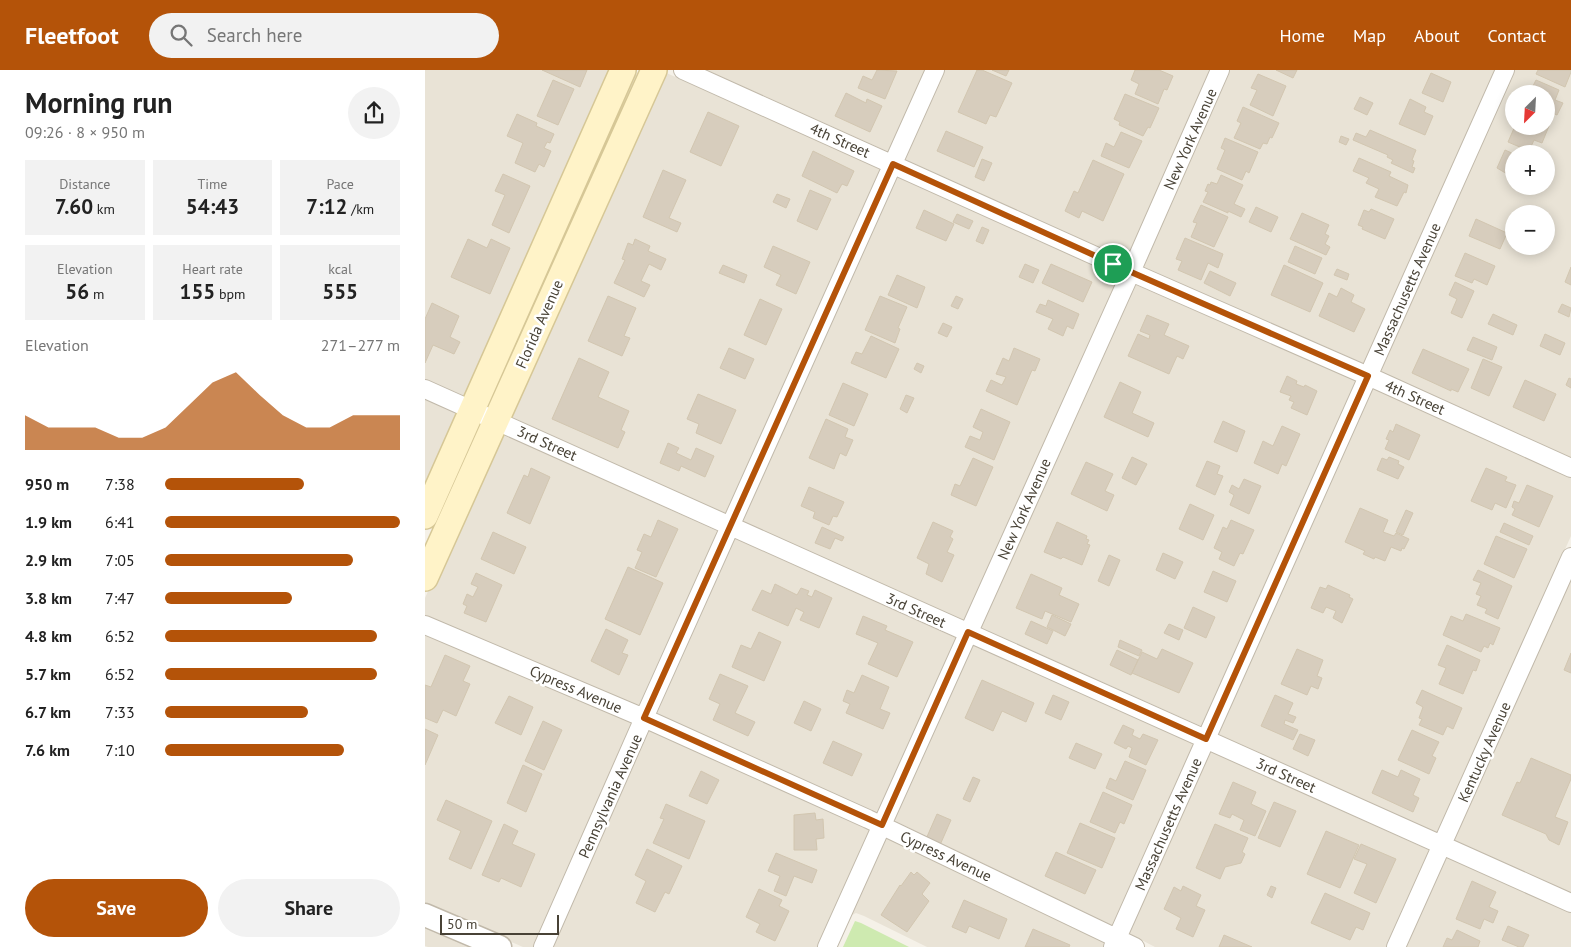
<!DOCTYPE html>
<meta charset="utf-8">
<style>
body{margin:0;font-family:"PT Sans",sans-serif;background:#f2f2f2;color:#222;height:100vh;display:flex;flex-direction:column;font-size:19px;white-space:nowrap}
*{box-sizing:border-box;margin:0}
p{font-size:16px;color:#767676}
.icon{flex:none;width:28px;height:28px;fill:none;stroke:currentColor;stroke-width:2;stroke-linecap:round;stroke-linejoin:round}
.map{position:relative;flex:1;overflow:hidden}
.sheet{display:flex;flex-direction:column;background:#fff;width:425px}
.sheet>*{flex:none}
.needle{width:32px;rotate:204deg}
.tools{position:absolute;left:1080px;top:15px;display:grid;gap:10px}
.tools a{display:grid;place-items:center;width:50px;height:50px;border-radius:50%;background:#fff;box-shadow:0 2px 12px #0003;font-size:25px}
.scale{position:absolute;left:15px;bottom:12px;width:119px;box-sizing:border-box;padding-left:5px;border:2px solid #484236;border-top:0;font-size:14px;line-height:18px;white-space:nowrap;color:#484236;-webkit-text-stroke:4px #fff;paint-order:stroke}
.pin{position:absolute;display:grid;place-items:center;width:42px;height:42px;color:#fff;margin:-21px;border:2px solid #fff;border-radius:50%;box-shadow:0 1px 5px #0007}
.round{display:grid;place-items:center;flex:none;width:52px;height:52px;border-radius:26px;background:#f2f2f2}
.head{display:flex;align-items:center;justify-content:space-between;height:85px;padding:0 25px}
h1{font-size:28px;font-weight:700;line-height:38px}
.stats{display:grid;grid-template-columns:repeat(3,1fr);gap:8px;height:85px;padding:5px 25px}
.stats div{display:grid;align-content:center;border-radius:0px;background:#f2f2f2;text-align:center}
.stats b{font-size:21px;font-weight:700}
.stats small{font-size:14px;font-weight:400}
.stats p{font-size:14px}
.chart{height:140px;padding:10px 25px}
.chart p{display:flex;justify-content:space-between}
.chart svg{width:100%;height:90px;margin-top:5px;fill:#b45309;opacity:.7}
.cta{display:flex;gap:10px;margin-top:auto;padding:10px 25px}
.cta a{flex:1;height:58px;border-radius:30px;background:#b45309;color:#fff;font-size:20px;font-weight:700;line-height:58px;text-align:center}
.cta a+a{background:#f2f2f2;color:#222}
ul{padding:0 25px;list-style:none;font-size:16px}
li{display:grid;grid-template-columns:80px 60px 1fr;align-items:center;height:38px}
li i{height:12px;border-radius:6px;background:#b45309}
header{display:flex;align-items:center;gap:30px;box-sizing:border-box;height:70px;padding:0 25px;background:#b45309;color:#fff}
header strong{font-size:24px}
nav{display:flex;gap:28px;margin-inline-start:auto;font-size:18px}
.search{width:350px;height:45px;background:#f2f2f2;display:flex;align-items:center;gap:12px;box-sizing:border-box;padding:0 18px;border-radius:28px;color:#767676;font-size:19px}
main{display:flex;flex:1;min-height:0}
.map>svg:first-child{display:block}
</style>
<header>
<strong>Fleetfoot</strong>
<div class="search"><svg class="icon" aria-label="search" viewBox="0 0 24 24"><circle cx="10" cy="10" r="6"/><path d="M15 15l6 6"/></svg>Search here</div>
<nav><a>Home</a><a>Map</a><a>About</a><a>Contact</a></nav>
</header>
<main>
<section class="sheet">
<div class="head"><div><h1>Morning run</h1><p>09:26 · 8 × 950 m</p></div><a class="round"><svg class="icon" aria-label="share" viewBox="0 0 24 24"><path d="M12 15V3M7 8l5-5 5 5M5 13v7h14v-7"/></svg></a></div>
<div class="stats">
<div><p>Distance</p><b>7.60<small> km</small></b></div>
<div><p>Time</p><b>54:43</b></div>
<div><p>Pace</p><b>7:12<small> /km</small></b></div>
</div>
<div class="stats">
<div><p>Elevation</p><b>56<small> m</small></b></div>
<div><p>Heart rate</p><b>155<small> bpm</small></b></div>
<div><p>kcal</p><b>555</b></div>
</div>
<div class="chart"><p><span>Elevation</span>271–277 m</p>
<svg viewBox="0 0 160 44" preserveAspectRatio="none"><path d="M0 44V27L10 33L20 33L30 33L40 38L50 38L60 33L70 22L80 11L90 6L100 17L110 27L120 33L130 33L140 27L150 27L160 27V44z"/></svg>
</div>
<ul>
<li><b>950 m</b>7:38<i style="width:59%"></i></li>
<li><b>1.9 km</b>6:41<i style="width:100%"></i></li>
<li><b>2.9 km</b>7:05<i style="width:80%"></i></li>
<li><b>3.8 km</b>7:47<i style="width:54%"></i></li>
<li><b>4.8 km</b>6:52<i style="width:90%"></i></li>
<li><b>5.7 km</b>6:52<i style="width:90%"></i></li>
<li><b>6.7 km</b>7:33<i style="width:61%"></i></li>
<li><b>7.6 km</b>7:10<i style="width:76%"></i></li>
</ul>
<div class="cta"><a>Save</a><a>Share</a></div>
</section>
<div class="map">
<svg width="1146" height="877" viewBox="0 0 1146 877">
<rect width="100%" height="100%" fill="#f5f1e8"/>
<!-- residential -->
<path fill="#e9e3d6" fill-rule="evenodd" d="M0 0H189L44 328 0 309Z
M281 0H501L464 82Z
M519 0H787L702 190 479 89Z
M804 0H1072L940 294 717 197Z
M1089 0H1146V388L954 301ZM1089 24H1121V56H1089ZM1089 84H1121V116H1089ZM1089 144H1121V176H1089Z
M237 1 456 99 302 445 82 345Z
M471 106 695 207 539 551 317 452Z
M709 214 932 311 778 657 554 557Z
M947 318 1146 408V466L1013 764 792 664Z
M0 329 36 345 0 426Z
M75 362 294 462 215 637 0 545V528Z
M309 468 531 568 453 744 230 643Z
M1146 506V823L1028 771Z
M0 565 208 653 109 877H98L0 835Z
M546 574 770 674 688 856 468 750Z
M223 660 445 760 393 877H127Z
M785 681 1006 781 962 877H730L703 863Z
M460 767 681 872 679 877H502L439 846 431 843 427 845 424 848Z
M1021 787 1146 843V877H980Z
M0 855 52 877H3L0 876Z"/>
<!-- green -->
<path fill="#ceeab0" d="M430 851 436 853 484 877H418Z"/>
<!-- building -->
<path fill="#d7cdbd" stroke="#d2c6b0" d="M117 0H162L155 17Z
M452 0 472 1 460 29 433 18 438 6 447 10Z
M552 0H557L587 13 571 47 565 45 561 54 533 42Z
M567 0H584L581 6Z
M710 0H734L748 6 742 20 739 19 733 34 710 24 714 14 706 10Z
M851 0H872L868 8Z
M1113 0H1146V2L1140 17 1111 4Z
M1006 3 1026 12 1018 32 997 23Z
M833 4 861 16 848 46 825 35 832 20 826 18Z
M128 10 149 19 133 55 112 46Z
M1111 10 1134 20 1130 30 1138 33 1132 45 1125 42 1122 50 1121 24H1104Z
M421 23 441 33 442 29 457 36 445 62 410 46Z
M700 24 734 38 725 58 723 57 718 66 694 55 695 52 689 49Z
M935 27 948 33 942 45 929 39Z
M985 29 1001 37 999 42 1008 46 1000 65 974 54Z
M818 37 854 53 847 68 845 67 842 74 838 73 835 79 809 68 816 53 812 51Z
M283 42 314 56 296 96 265 82Z
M92 44 112 53 111 56 129 64 125 73 122 72 119 78 126 81 119 97 114 94 110 102 90 93 98 73 82 66Z
M1121 55 1124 56 1117 73 1109 70 1104 81 1083 72 1090 56H1121Z
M945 60 991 80 987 90 989 91 987 97 990 98 988 103 966 93 968 90 962 87 963 85 928 70 931 63 941 67Z
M521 61 558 77 549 97 512 81Z
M696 62 717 71 704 98 676 86 681 73 689 77Z
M916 66 924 69 921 75 914 72Z
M800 68 833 82 824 103 821 101 817 110 792 99 800 80 796 78Z
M1080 80 1089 84V108L1072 98Z
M388 81 429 101 422 116 417 114 412 123 377 106Z
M934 88 966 102 964 106 983 115 981 123 979 122 972 136 950 127 954 119 941 113 944 108 928 101Z
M557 89 567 93 559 111 550 107Z
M668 90 699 104 678 151 657 141 654 148 640 141 649 121 653 123Z
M238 100 261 110 244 148 256 153 252 162 218 147Z
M78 104 105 116 84 163 67 155 80 125 70 121Z
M796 105 818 115 809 134 820 139 816 147 803 141V143L778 132 783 122 780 121 783 114 785 115 786 112 792 114Z
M385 120 406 129 392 160 372 151Z
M352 124 365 129 361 138 348 132Z
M776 135 803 147 789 177 766 167 772 153 768 152Z
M831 137 853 147 846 162 824 152Z
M946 139 969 149 960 169 937 159 938 157 933 155 939 140 944 142Z
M499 140 529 154 521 171 491 158Z
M877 143 904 155 900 164 904 166 900 174 905 177 901 185 865 169Z
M532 144 548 151 544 159 528 152Z
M1051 149 1082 163 1075 179 1044 166Z
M557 157 564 160 558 174 551 171Z
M760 168 798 184 793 198 783 193 776 210 753 200 757 191 751 189Z
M43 169 62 178 66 169 85 178 65 224 26 207Z
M210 169 225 176 223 181 241 189 236 200 224 194 216 211 225 215 219 227 189 213 200 190 197 189 203 173 208 175Z
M348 176 385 192 371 224 351 215 356 205 339 197Z
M870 176 897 188 890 204 863 192Z
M1040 183 1070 196 1062 215 1049 209 1047 213 1030 206Z
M600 194 614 200 608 213 594 207Z
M626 194 667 212 658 232 617 213Z
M298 195 322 205 319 213 294 203Z
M859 195 898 213 885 242 846 225Z
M1146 197V215L1140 212Z
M912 199 924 204 922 210 909 205Z
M785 201 811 213 805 226 779 213Z
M472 205 500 217 492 238 463 225Z
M1030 212 1049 221 1037 248 1026 243 1032 229 1024 225Z
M916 218 929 225 926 232 940 239 929 262 894 246 904 223 912 227Z
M183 226 211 238 199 266 205 268 197 286 163 271Z
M455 226 482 237 473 258 475 259 470 273 440 260Z
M531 226 538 229 533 239 526 236Z
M335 229 357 239 341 275 319 265Z
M623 230 654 244 648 259 642 256 638 266 623 259 628 249 611 242 615 234 621 236Z
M7 233 34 246 25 267 35 272 29 284 8 275 0 293V249Z
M1137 234 1146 238 1144 247 1133 242Z
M1068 244 1092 255 1088 265 1063 254Z
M722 245 744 254 739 265 764 276 758 289 752 286 744 304 703 286 713 264 724 269 725 265 715 261Z
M518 253 527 257 522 267 513 263Z
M1120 264 1140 273 1135 285 1115 276Z
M446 266 474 279 461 308 426 293 431 282 437 284Z
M1048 267 1072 277 1067 290 1042 280Z
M304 278 329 289 320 309 295 298Z
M589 278 615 289 610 301 607 300 592 335 561 321 566 310 577 315 581 307 571 304 578 288 584 291Z
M998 279 1044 299 1033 322 1026 319V321L987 303Z
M154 288 184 302 173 327 204 341 196 360 200 362 193 378 127 349Z
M1058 289 1077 297 1064 326 1046 318Z
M492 293 499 296 496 303 489 299Z
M862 306 872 311 871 314 879 317 880 315 892 321 882 345 866 338 869 332 864 330 866 326 855 322Z
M1144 308 1146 309V318L1141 315Z
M1100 310 1131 324 1119 351 1088 337Z
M695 312 716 322 707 343 729 353 723 367 679 347Z
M418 313 443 324 429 356 404 345Z
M273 324 311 340 296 374 271 363 274 354 262 349Z
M481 325 489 328 482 343 475 339Z
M556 339 585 352 569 390 540 377 545 366 555 370 558 362 548 357Z
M401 349 423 359 420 367 428 370 421 386 415 383 409 399 384 388Z
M798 351 820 361 812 382 789 372Z
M971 354 995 365 984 390 960 379 964 370 961 369 965 360 968 362Z
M857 356 875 364 861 396 857 394 853 404 829 393 838 371 848 376Z
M243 373 254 378 251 383 266 390 271 378 289 386 280 407 256 396 254 401 235 393Z
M707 387 722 394 711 415 697 408Z
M964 387 974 391 973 394 979 397 973 409 952 400 957 388 962 390Z
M548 388 568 397 551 436 526 425 530 414 535 416Z
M782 391 795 396 792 404 798 406 790 425 771 416Z
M661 392 688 404 680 421 689 425 682 441 646 424Z
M106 398 125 407 105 454 82 443 99 405 103 407Z
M1061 398 1082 407 1080 411 1091 415 1081 438 1070 433 1067 440 1046 431Z
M819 409 836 416 824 444 805 435 809 425 804 422 807 415 814 419Z
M1102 415 1128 426 1114 457 1087 445 1090 439 1087 437 1089 431 1094 433Z
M384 417 419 432 412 447 408 446 404 455 388 448 390 442 376 436Z
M765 434 789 445 778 470 754 459Z
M935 438 963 450 958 462 969 466 971 463 984 469 979 479 977 478 976 481 966 477 960 491 950 487 949 489 938 484 940 481 920 472Z
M981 440 988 443 978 465 971 462Z
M233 450 253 459 231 507 210 498 217 482 212 480 219 464 226 467Z
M806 450 829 460 818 484 815 483 809 496 794 489 797 482 789 478 798 457 802 459Z
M508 452 528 461 525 467 528 469 522 482 529 485 517 512 501 504 504 494 492 488Z
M632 452 662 466 661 469 664 470 662 474 665 475 657 495 638 487 636 489 619 482Z
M1079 453 1108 466 1104 475 1075 462Z
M397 457 419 467 417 471 410 468 405 479 390 473Z
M68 462 101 477 89 504 56 489Z
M1071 466 1102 479 1089 508 1059 494Z
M738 483 758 492 750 509 731 500Z
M684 485 695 490 684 516 673 511Z
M203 497 238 513 215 565 180 549Z
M1053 500 1087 516 1073 549 1060 543 1062 539 1052 535 1056 526 1051 524 1056 513 1048 510Z
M788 501 811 511 802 532 779 522Z
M51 503 77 515 61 552 39 543 42 536 38 534 42 524 48 527 53 517 46 514Z
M606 504 637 518 634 525 654 534 646 552 620 541 617 549 591 538Z
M350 514 372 525 376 518 384 521 382 525 387 527 390 520 407 528 394 558 375 550 379 542 371 538 363 556 327 540 337 520 346 524Z
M903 515 925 525 924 527 928 529 917 553 908 548 911 541 901 537 898 543 886 538 895 517 901 519Z
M768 537 790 547 781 568 759 558Z
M1041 544 1075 558 1068 575 1065 573 1063 578 1059 576 1056 582 1018 565 1026 546 1038 551Z
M627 545 646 554 640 566 622 557Z
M438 546 462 556 460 560 488 572 472 607 443 594 453 573 431 564Z
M606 551 628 561 622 574 600 564Z
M744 554 758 560 754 570 739 563Z
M181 559 203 570 197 583 203 585 194 605 166 591Z
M334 562 356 572 339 611 307 597 316 575 326 579Z
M695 570 717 580 714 586 693 577Z
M1022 575 1055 590 1051 601 1048 600 1038 624 1014 614 1021 598 1013 595Z
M737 579 768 593 754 623 707 603 717 582 732 589Z
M872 579 898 590 892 606 897 608 893 619 886 616 882 625 856 614Z
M692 580 713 590 706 605 685 595Z
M1146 583V603L1139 600Z
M20 585 45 596 38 611 45 614 31 646 18 640 12 653 0 648V615L6 617Z
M295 604 323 616 310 643 330 652 323 666 288 650 295 634 284 629Z
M437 605 464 617 455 639 465 643 458 659 421 643 425 634 418 631 422 620 429 623Z
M557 610 609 633 601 652 577 641 568 661 540 648Z
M997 620 1037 638 1028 659 1022 656 1018 665 994 655 997 649 994 648 998 637 991 633Z
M628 625 644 632 636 650 620 643Z
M850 625 868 633 863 644 871 647 868 653 860 650 859 654 873 660 868 670 836 656Z
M84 626 108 637 96 665 70 653Z
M379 631 396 639 386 661 369 653Z
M118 651 137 660 119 700 100 691Z
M698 655 709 660 707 665 715 669 718 664 733 670 721 695 704 687 707 678 703 676 701 679 689 673Z
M0 659 13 665 0 695Z
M987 660 1014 672 1007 686 1011 688 1004 704 973 690Z
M875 664 890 670 883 686 868 679Z
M408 671 437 684 427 706 398 693Z
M651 673 677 684 670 699 644 688Z
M1106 688 1146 705V709L1130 747 1143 752 1134 775 1124 770 1121 764 1077 745 1092 712 1095 713Z
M700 691 721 700 708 730 681 718 685 708 691 711Z
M98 695 117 704 101 742 82 733Z
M957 700 973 707 976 700 995 709 988 725 994 728 988 742 947 723Z
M276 701 294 710 282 734 264 726Z
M548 707 555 710 545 732 538 729Z
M808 712 831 722 826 734 841 741 830 766 815 760 819 750 807 744 805 748 794 744Z
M678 722 707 735 699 754 695 752 690 763 665 752Z
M21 730 67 751 46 799 24 789 36 761 12 750Z
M849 732 871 741 855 777 833 768Z
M241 734 280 751 264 789 228 773 239 749 235 748Z
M390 743 391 750 398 749 399 768 391 769 392 780H369V745Z
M512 744 526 750 515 775 501 769Z
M655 753 690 768 677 798 642 783Z
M79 754 93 761 87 774 110 784 96 817 76 808 74 812 57 805Z
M790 754 823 768 817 782 820 784 816 793 800 797 795 809 771 798Z
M901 761 934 775 915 818 882 804Z
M936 774 971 789 951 833 929 823 942 794 929 789Z
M222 779 257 796 244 824 240 822 230 842 211 833 221 811 210 805Z
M631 782 671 800 660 824 620 806Z
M351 783 392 800 387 813 369 806 361 826 349 821 355 806 343 801Z
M486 802 489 805 492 802 505 813 497 824 504 831 482 862 456 845 475 815 476 816Z
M1047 811 1071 822 1064 837 1073 841 1068 853 1059 849 1055 859 1031 849Z
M758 816 776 825 771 836 780 840 768 867 751 859 756 848 739 839 749 817 756 821Z
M846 816 851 818 847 828 842 825Z
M334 819 357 830 354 836 364 841 350 871 331 862 335 854 321 847Z
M900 823 945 843 938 860 931 857 925 870 886 853Z
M539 830 582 849 574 869 544 856 541 863 527 857Z
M1083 856 1104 865 1098 877H1094L1077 870Z
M608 859 645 875 644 877H600Z
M1032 860 1055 871 1053 877H1018L1022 868 1027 870Z
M799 865 827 877H794Z"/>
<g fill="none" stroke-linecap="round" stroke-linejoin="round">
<!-- minor casing -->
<g stroke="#c1b9aa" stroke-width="20">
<path id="minor" d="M258 0 706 202 943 306 1146 398
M0 319 1146 833
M0 555 219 648 443 749 710 877
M118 877 219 648 510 0
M402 877 706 202 795 0
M688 877 1080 0
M971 877 1146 487"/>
</g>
<!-- tertiary casing -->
<g stroke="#c1b9aa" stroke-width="25">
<path id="tertiary" d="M0 845 75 877"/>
</g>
<!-- secondary casing -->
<g stroke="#d6c796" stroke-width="28">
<path id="secondary" d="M0 446 198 0
M0 508 229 0"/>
</g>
<!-- minor -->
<use href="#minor" stroke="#fff" stroke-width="18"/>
<!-- tertiary -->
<use href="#tertiary" stroke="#fff" stroke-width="22"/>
<!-- secondary -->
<use href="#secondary" stroke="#fff3c8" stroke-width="25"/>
</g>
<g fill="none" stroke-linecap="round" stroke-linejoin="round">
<!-- route casing -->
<g stroke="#fff" stroke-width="10">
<path id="route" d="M468 94 706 202 943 306 781 669 543 562 457 755 219 648Z"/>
</g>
<!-- route -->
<use href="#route" stroke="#b45309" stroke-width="6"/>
</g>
<g text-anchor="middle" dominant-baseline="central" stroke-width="5" stroke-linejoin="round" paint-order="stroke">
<!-- street labels -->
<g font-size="15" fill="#484236" stroke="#fff">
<text transform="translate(765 69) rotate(-66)">New York Avenue</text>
<text transform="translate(415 70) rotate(24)">4th Street</text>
<text transform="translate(982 219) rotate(-66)">Massachusetts Avenue</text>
<text transform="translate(114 254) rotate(-66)">Florida Avenue</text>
<text transform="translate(990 327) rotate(24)">4th Street</text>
<text transform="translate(122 373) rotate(24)">3rd Street</text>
<text transform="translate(599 439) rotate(-66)">New York Avenue</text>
<text transform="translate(491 540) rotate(24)">3rd Street</text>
<text transform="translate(151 619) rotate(23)">Cypress Avenue</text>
<text transform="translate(1059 682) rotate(-66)">Kentucky Avenue</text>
<text transform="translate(861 705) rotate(24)">3rd Street</text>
<text transform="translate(185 726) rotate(-66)">Pennsylvania Avenue</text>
<text transform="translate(743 754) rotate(-66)">Massachusetts Avenue</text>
<text transform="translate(521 786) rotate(25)">Cypress Avenue</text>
</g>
</g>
</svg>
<div class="tools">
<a><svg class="needle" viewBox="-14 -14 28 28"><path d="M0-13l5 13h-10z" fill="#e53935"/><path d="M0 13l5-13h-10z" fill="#767676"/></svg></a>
<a>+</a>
<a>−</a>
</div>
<div class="scale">50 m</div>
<div class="pin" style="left:688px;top:194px;background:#1e9e55"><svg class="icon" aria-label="arrive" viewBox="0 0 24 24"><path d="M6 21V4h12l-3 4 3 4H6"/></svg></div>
</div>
</main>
